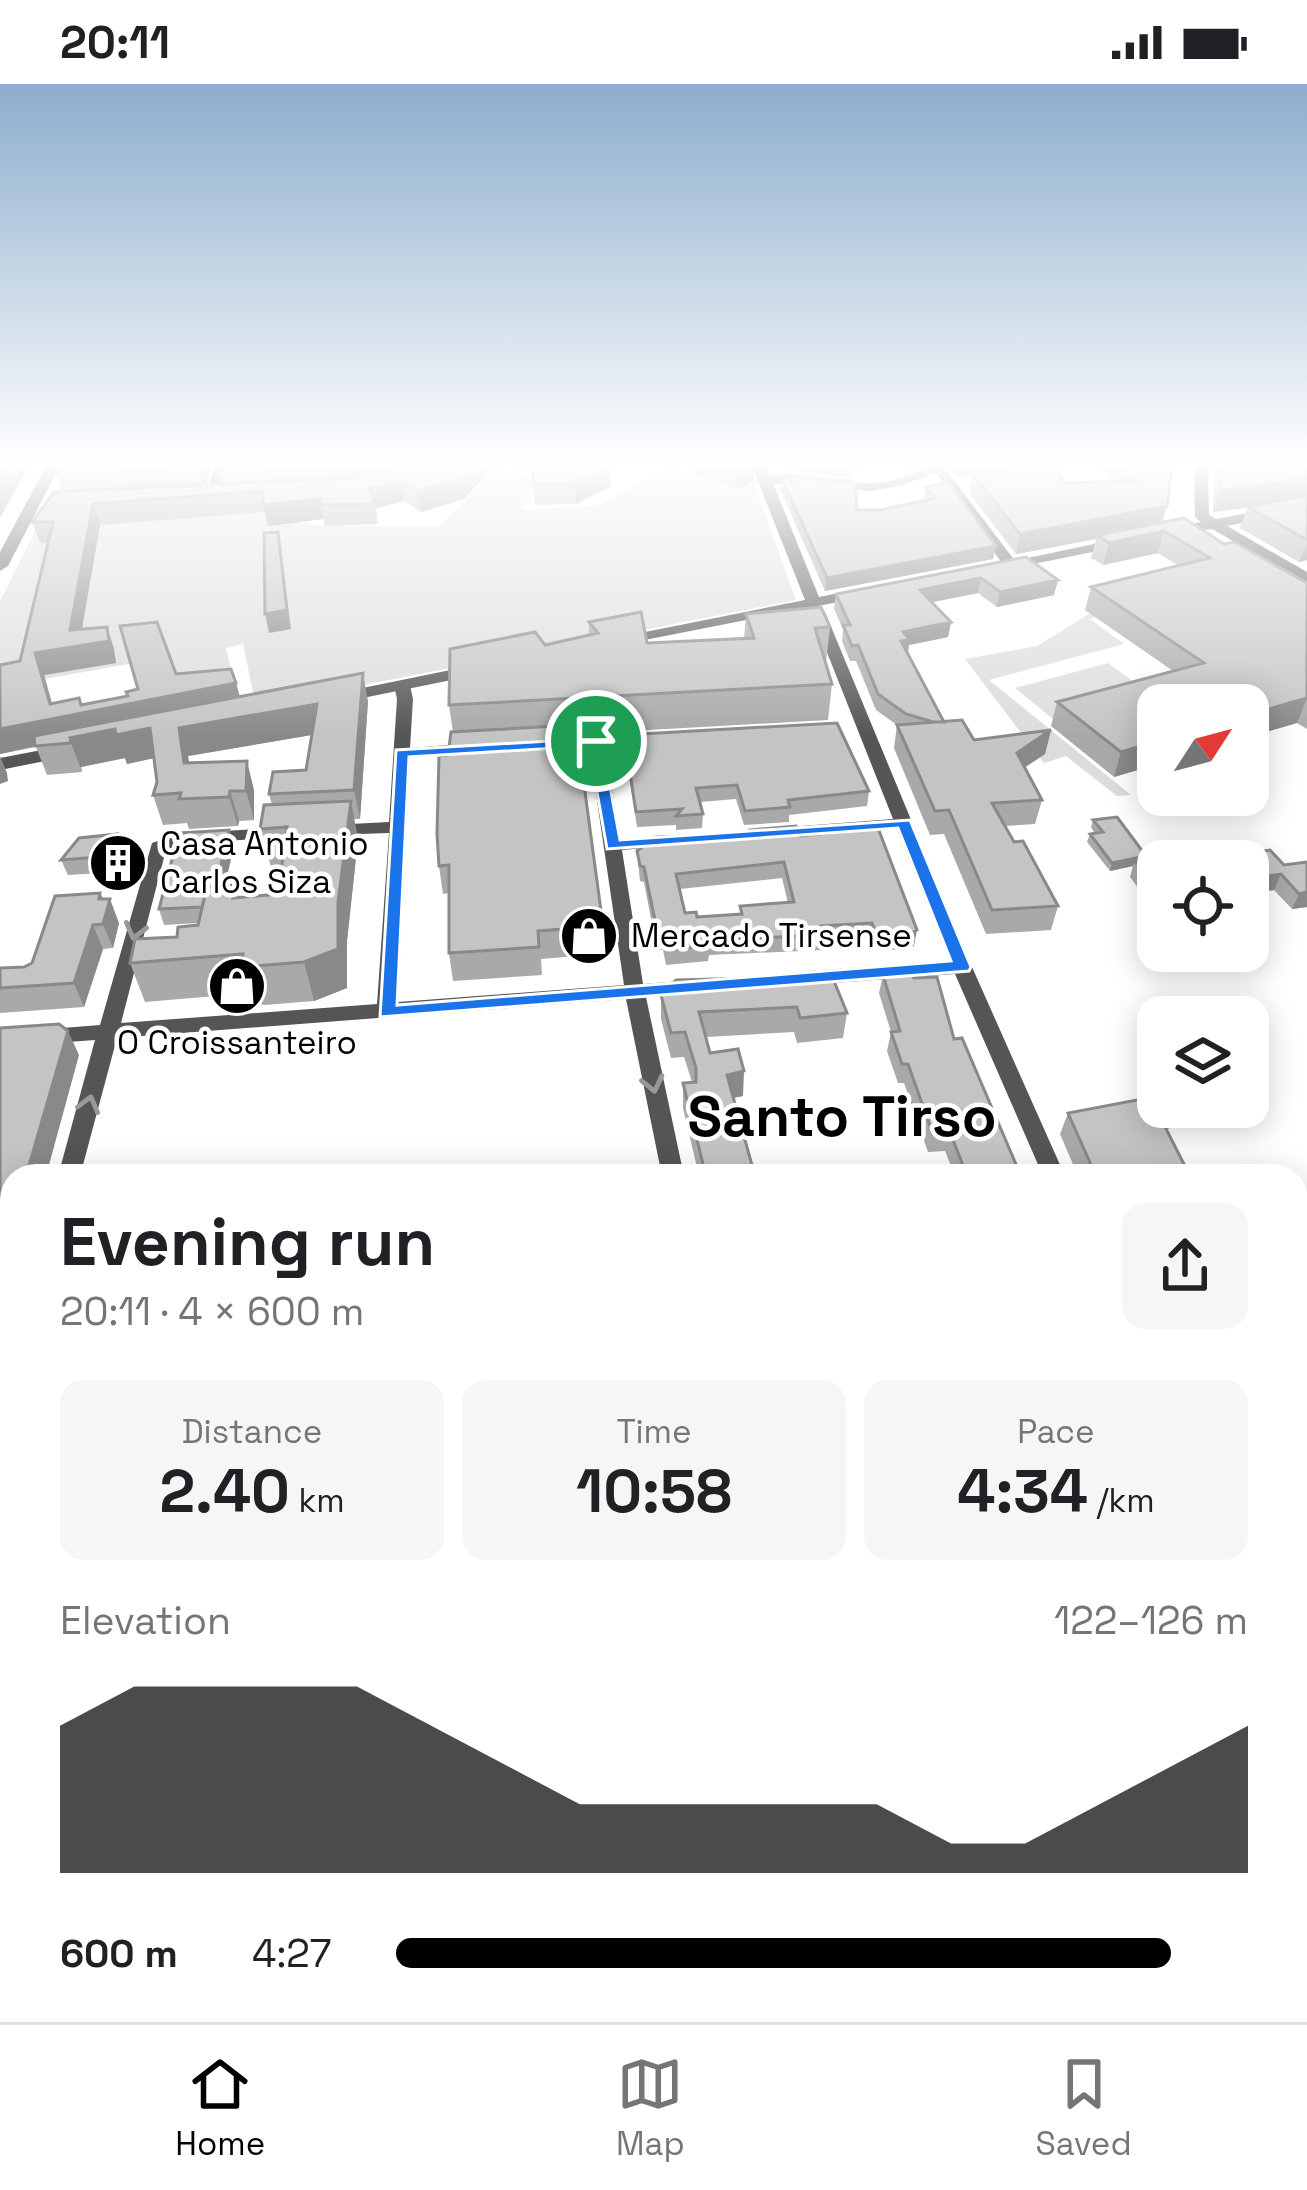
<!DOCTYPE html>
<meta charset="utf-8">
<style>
body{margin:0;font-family:"Space Grotesk",sans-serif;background:#f6f6f6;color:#202124;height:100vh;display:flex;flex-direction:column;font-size:45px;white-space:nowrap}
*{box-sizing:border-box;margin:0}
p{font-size:39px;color:#757577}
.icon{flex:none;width:66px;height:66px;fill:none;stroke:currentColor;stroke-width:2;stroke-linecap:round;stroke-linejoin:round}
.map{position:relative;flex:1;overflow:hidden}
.panel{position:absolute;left:0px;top:1080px;width:1308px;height:858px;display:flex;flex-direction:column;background:#fff;border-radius:36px 36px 0 0;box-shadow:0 6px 30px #0003}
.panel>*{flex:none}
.needle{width:78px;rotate:54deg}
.controls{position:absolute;left:1137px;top:600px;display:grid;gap:24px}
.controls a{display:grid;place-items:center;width:132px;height:132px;border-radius:24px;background:#fff;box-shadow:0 6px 30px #0003;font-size:60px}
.pin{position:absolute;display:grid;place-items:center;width:102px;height:102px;color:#fff;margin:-51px;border:6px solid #fff;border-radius:50%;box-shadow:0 3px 12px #0007}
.round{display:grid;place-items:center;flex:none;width:126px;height:126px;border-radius:24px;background:#f6f6f6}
.overview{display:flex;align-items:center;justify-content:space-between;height:204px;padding:0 60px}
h1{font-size:66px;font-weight:800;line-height:90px}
.metrics{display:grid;grid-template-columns:repeat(3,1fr);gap:18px;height:204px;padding:12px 60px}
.metrics div{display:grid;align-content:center;border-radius:24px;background:#f6f6f6;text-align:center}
.metrics b{font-size:60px;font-weight:800}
.metrics small{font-size:33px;font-weight:400}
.metrics p{font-size:33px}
.chart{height:336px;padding:24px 60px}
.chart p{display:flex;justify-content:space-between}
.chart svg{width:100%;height:216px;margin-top:12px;fill:#000;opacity:.7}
ul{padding:0 60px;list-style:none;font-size:39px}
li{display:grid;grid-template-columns:192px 144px 1fr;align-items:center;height:90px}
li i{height:30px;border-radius:15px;background:#000}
.status{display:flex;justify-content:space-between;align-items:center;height:84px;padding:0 60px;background:#fff;direction:ltr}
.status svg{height:33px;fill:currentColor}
.tab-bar{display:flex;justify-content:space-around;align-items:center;height:168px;border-top:3px solid #e0e0e0;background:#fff;font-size:33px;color:#757577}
.tab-bar a{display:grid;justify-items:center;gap:6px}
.tab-bar .selected{color:#000}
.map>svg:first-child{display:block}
</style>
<div class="status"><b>20:11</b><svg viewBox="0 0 49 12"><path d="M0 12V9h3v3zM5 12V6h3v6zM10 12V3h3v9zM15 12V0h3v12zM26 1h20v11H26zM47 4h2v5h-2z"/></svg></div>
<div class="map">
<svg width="1307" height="1938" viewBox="0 0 1307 1938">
<rect width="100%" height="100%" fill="#fff"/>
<!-- green -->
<path fill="#dcdcdc" d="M670 382 700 392 726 384 738 405 753 397 796 516 256 622 243 560 226 564 236 607 182 613 168 573 0 603V517L45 428 269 414 284 436 325 442H441L494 383 541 398 529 406 535 407 521 426 601 421Z
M1110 517 1124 525 1090 535 1124 560 989 596 1131 711 1117 712 1066 672 1044 679 965 575 1037 562Z
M1108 579 1149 609 1053 635 1015 604Z
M619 1926H961L956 1938H620Z"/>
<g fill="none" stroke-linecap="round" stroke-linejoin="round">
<!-- minor -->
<path fill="#555" fill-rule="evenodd" d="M215 382H227L217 413 211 417 205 413Z
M931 382H943L1015 477V483H1005L936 389 902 401 872 407 765 399 759 395C792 381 839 402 876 399 895 398 915 389 931 382Z
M818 524 825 528 972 883 1065 1092H1043L955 890 807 901 797 894 807 887 950 877 897 745 775 754 766 749 775 744 893 735 811 528Z
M402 596 410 601 413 615 410 664 474 659 482 664 474 669 410 673 398 918 624 901 589 662 553 664 545 659 553 654 648 649 656 654 648 659 605 661 620 755 678 751 687 756 678 761 622 766 643 900 692 896 702 903 692 910 646 913 684 1092H662L626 915 117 954 80 1092H58L95 956 0 963V949L100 941 152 759 177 750 288 743 297 748 288 753 180 760 166 766 121 939 377 920 389 749 331 751 322 746 331 741 389 738 397 615 394 601Z
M12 1288V1347L10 1353 0 1356V1298L3 1292Z
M0 1446 12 1452V1488L0 1482Z
M1296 1639 1307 1644V1697L1296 1693Z
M326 1926H362V1938H326Z"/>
<!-- tertiary -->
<path fill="#555" fill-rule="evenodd" d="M46 382H60L8 482 0 487V468Z
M752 382H766L819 513 863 504 869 506V512L609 563V555L615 554 805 516Z
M1194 382H1208L1209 431 1216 435 1307 418V426L1227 442 1307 488V499L1212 445 1163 452V446L1201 438 1195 433Z
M1122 454 1127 455V461L1003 486 995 481Z
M480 580 486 581V589L338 619 329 614 338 609Z
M68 661 77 667 75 671 0 686V674Z"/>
<!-- secondary -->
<path fill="#222" fill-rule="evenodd" d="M1307 1166V1190L1296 1194V1170Z
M12 1645V1681L0 1685V1649Z"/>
</g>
<!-- wall -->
<path fill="#a9a9a9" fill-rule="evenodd" d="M213 382 204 401 223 400 220 382H504L493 383 464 415 421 428 404 417 376 424 378 440 325 442 323 435 268 442 265 428 100 441 81 545 107 543 114 565 116 579 44 591 52 619 81 621 128 612 138 605 176 590 236 599 240 613 368 617 360 735H354L358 755 347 857V904L314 917 265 921 254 919 251 909 145 918 130 879 198 841V839L164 841 159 825 229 746 234 762 225 802 236 801 239 813 278 810 282 783H271L260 745 272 721 269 710 306 686 312 651 188 672 189 678 254 706V736L239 737 238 742 189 745 187 739 163 741 153 711 157 698 154 674 127 680 125 674 81 683 82 688 47 691 36 663 0 670V581L20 577 48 459H40L32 438 62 408 57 391Z
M506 382H617L611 386V402L576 420 535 421 532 388Z
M683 382H754L753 397 738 405 706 390 700 392Z
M784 382H869L854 386 853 394 785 386Z
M947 382H1052L1065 399 1113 398 1098 382H1172L1162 439 1224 460 1307 499V645L1297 639 1248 653V621H1158V680L1114 693 1051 642 1057 618 1173 587 1085 526 1091 503 1179 482 1158 469 1103 481 1091 474 1096 455 1016 470 969 409 972 391 957 393Z
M1215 382H1307V476L1299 478 1240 444 1247 424 1213 428Z
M781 393 857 426H880L925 416V403L996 462 993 475 825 507 780 405Z
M1026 473 1058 496 1054 511 997 523 978 509 932 518 951 538 948 553 909 561 908 570 944 638 974 656 1051 646 1045 670 1025 683 1042 716 1035 740 1005 742 1058 822 1051 846 986 850 944 750 930 751 894 664 897 641 876 626 856 577H850L842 557 843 545 834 525 836 510Z
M746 530 830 543 826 579 832 600 828 636 577 650 604 849 605 876 578 879 577 872 541 875 542 891 453 897 449 869V809L443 810 439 782 448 671 453 648 449 621 545 561 589 551V538L647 559 744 555Z
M624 651 869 707 867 722 789 731V738L744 741 736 715 700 718 703 730 702 744 676 746V741L637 743 625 665Z
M1093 736 1146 772 1145 776 1158 777V810L1144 812 1130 793 1133 782 1110 787 1087 758 1090 750H1095L1091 743Z
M878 744 914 862 902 866 873 865 870 854 824 858 823 866 709 871 708 877 666 881 663 866H657L644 798 640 797 637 767 750 750V746L800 752ZM782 794 788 819 740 822V830L697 833 685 829 680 805Z
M117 750 123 766 117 788 68 791 61 776Z
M1242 770 1284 781 1307 823 1292 825 1274 806 1255 809 1248 801V777H1239Z
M100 809 119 839 113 864 103 865 84 923 0 929V884L24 883 32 879Z
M883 891 914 894 954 955 1021 1092H955L945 1067 928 1068 904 999H898L887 967 891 948 879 909Z
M676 896 847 929 843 954 797 959 794 948 706 953 710 969 743 1012 734 1014 755 1092H699L683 1024V999L692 998 684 973 671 974 661 935V911Z
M1158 1023H1191L1183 1040 1167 1045 1190 1092H1078L1060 1050 1068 1029Z
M1089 1926H1178L1166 1938H1098Z"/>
<!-- shaded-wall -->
<path fill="#898989" d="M9 382H29L0 434V397Z
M199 382H213L203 405 198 385Z
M348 382H409L350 398Z
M474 382H504L493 383 464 415 421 428 418 407Z
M596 382H617L611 386V402L576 420 575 399Z
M700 382H706V390L700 392Z
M746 382H754L753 397 738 405 739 385Z
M907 382H927L907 387Z
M959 382H1004L1003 386 957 393Z
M1307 395V415L1213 428 1220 407Z
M402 397 404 417 376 424 369 405Z
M320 415 323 435 268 442 263 421Z
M93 420 100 441 79 562 107 543 114 565 116 579 44 591 56 634 236 599 242 622 150 644 159 673 127 680 125 674 81 683 82 688 71 659 35 662 0 670V645L50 620 35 569 70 546Z
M1167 422 1161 442 1097 451 1096 455 1016 470 1020 450Z
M1164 447 1158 469 1103 481 1109 459Z
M278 448 291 545 269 549 265 530Z
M1307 458V476L1299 478Z
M996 462 993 475 825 507 827 494Z
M981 494 978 509 918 521 920 506Z
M1058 496 1054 511 997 523 1000 508Z
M951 538 948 553 909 561 907 571 898 572 903 548Z
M363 589 368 617 360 735 354 706Z
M1307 614 1297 639 1248 653V631Z
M317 620 323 649 188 672 193 708 184 679 179 644Z
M1051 646 1045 670 1012 692 1017 669Z
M1158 657V680L1114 693 1121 668Z
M0 672 7 689 8 697 0 700Z
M247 677 254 706V736L246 707Z
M230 707 239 737 238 742 229 713Z
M351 717 358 755 347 857V904L314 917 304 878 338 818Z
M229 746 234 762 216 838 211 822Z
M117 750 123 766 117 788 111 772Z
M1146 772 1143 780 1135 777 1133 782 1110 787 1112 779Z
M1281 790 1274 806 1255 809 1262 793Z
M1307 808V823L1292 825 1299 810Z
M100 809 107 826 110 815 119 839 113 864 103 840 99 815Z
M93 841 103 865 84 923 74 899Z
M917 846 914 862 902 866 905 851Z
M68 947 79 971 46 1092H26Z
M744 987 743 1012 726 1015 727 991Z
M1180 1023H1191L1183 1040 1149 1050 1158 1029Z
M12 1138V1212L0 1256V1179Z
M12 1813V1840L0 1845V1818Z
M274 1926H292L291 1938H273Z
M476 1926H483V1938H476Z"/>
<!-- building -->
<path fill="#c4c4c4" stroke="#898989" stroke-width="3" fill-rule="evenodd" d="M0 382H9L0 397Z
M62 382H199L198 385 57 391Z
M220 382H268L220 384Z
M404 382H474L462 395 418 407 402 397 369 405 375 420 321 421 320 415 263 421V407L93 420 70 546 107 543 109 557 35 569 50 620 79 614 81 621 128 612 126 608 138 605 120 542 157 538 176 590 231 585 236 599 0 645V581L20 577 53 438H32L54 408 349 394Z
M532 382H611L575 399 534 401Z
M1011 382H1052L1065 399 1137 397 1122 382H1172L1167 422 1020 450 972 389 1012 385Z
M1221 382H1307V395L1220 407Z
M781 393 792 397 791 393 855 398 857 426H880L936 414 925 403 948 398 996 462 827 494Z
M1307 411V456L1248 423Z
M1184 434 1224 460 1234 458 1307 499V614L1248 631V621H1158V657L1121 668 1057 618 1204 579 1091 503 1210 474 1164 447 1109 459 1097 451Z
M278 448 287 526 265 530 264 449Z
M1026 473 1058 496 1000 508 981 494 920 506 951 538 903 548 910 556 901 557 944 638H933L906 630 878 610 858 561 852 562 843 541H850L836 510Z
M821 523 830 543 815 544 832 600 449 621 450 565 535 548 545 561 598 549 589 538 641 528 647 559 754 554 746 530Z
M363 589 354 706 269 710 273 688 306 686 317 620 179 644 184 679 247 677 246 707H230L229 713 179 715 181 709 153 711 157 698 150 644 116 651 115 645 70 654 71 659 35 662 34 652Z
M962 636 974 656 1051 646 1017 669 1042 716 992 719 1014 758 1023 757 1058 822 992 826 949 726 935 727 897 641Z
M837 639 869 707 788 716 790 723 745 727 737 701 696 704 703 730 676 732 682 725 636 728 624 651Z
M576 641 604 849 576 851V844L538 847 539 863 449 869V781L439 782 437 750 439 672 448 671 451 648Z
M351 717 338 818V865L304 878 253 882 242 880 243 870 130 879 135 855 177 853 178 843 198 841 207 803 236 801 233 814 278 810 287 743 260 745 264 721Z
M1117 733 1146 772 1112 779 1090 750 1103 748 1093 736Z
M796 742 800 752 878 744 917 846 905 851 876 849 872 839 822 842 825 851 707 856 709 862 666 866 663 850 658 851 644 783 640 782 637 767 656 753 751 750 750 746ZM784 778 794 818 740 822 742 830 697 833 696 828 685 829 676 790Z
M229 746 216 802 207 803 202 823 159 825 179 749Z
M117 750 111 772 61 776 79 754Z
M1270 766 1284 781 1307 778V808L1299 810 1281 790 1262 793 1242 770Z
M1167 773 1170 777H1158V795L1150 796 1135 777Z
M100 809 99 815H110L103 840 93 841 74 899 0 904V884L24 883 32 879 55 812Z
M911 888 914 894 937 893 954 955 962 954 1021 1092H967L950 1048 933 1050 908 980H902L891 948 900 947 883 891Z
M832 892 847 929 800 934 797 923 699 928 710 969 738 965 744 987 727 991 755 1092H706L683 999 696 998V984L685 948 671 949 661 911 676 896Z
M59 940 68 947 26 1092H12V1138L0 1179V944Z
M1158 1012V1023H1180L1158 1029 1190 1092H1096L1068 1029Z
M12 1678V1813L0 1818V1682Z
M1296 1737 1307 1764V1790L1296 1802Z
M155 1926H274L273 1938H154Z
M380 1926H476V1937L511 1932 512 1938H380Z
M1116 1926H1178L1166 1938H1125Z"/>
<!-- one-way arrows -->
<defs><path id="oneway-chevron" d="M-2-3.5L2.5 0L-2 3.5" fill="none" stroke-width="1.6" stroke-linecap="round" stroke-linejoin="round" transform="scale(3)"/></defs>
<g stroke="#999">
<use href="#oneway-chevron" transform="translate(135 847) rotate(105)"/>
<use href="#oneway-chevron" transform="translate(653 1000) rotate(77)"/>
<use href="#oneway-chevron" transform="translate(89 1020) rotate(-75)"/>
</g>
<!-- sky -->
<linearGradient id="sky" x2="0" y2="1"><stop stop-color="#8cadcc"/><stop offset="0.58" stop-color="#fff"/><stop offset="1" stop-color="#fff" stop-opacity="0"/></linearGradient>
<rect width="1307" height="653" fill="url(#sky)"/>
<!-- route -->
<path fill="#1a73e8" stroke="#fff" stroke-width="3" fill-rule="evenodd" d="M601 654 620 756 910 736 971 883 969 887 380 933 396 666ZM589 662 607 765 898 744 951 877 397 921 409 673Z"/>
<!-- icons -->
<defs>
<g id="building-disc" transform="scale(3)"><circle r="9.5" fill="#000" stroke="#fff"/><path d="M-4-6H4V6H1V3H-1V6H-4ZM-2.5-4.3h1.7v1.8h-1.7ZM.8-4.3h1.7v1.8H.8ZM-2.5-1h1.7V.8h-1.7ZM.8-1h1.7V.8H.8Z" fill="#fff"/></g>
<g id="shop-disc" transform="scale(3)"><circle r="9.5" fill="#000" stroke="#fff"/><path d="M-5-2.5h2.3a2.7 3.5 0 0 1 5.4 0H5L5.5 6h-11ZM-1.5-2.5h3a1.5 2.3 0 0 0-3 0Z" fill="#fff"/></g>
</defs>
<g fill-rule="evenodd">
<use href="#building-disc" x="118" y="779"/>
<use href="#shop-disc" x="589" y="852"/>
<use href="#shop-disc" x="237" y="902"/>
</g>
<g text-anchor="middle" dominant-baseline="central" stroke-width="9" stroke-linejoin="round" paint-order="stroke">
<!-- poi labels -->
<g font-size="33" fill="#000" stroke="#fff" text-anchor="start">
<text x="160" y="760">Casa Antonio<tspan x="160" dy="38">Carlos Siza</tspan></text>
<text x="631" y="852">Mercado Tirsense</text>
<text x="237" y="959" text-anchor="middle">O Croissanteiro</text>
</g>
<!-- town labels -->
<g font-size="57" font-weight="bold" fill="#000" stroke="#fff">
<text x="842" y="1032">Santo Tirso</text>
</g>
</g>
</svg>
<div class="controls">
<a><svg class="needle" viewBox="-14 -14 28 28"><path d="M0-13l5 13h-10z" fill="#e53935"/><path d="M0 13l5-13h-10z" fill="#757577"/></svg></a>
<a><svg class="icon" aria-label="locate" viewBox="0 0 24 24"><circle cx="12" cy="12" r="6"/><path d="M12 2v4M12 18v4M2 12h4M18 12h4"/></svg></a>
<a><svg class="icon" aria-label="layers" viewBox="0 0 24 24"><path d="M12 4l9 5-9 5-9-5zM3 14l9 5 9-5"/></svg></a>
</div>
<div class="pin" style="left:596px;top:657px;background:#1e9e55"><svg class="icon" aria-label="arrive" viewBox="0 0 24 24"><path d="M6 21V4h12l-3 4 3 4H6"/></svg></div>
<section class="panel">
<div class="overview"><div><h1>Evening run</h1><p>20:11 · 4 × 600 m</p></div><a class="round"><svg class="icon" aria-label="share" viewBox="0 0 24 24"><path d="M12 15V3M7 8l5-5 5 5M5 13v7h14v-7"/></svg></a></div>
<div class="metrics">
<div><p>Distance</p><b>2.40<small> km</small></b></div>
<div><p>Time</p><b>10:58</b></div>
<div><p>Pace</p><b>4:34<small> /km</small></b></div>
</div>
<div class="chart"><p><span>Elevation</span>122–126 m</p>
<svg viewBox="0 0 160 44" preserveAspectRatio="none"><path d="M0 44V14L10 6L20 6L30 6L40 6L50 14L60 22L70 30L80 30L90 30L100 30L110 30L120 38L130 38L140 30L150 22L160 14V44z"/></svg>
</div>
<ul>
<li><b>600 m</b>4:27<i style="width:91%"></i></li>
</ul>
</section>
</div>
<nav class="tab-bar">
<a class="selected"><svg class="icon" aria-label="home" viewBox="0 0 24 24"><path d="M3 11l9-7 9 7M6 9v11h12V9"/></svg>Home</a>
<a><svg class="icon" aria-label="map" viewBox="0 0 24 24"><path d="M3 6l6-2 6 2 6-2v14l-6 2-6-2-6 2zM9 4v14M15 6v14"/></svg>Map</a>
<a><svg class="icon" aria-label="saved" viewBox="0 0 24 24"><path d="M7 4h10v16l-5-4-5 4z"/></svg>Saved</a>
</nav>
